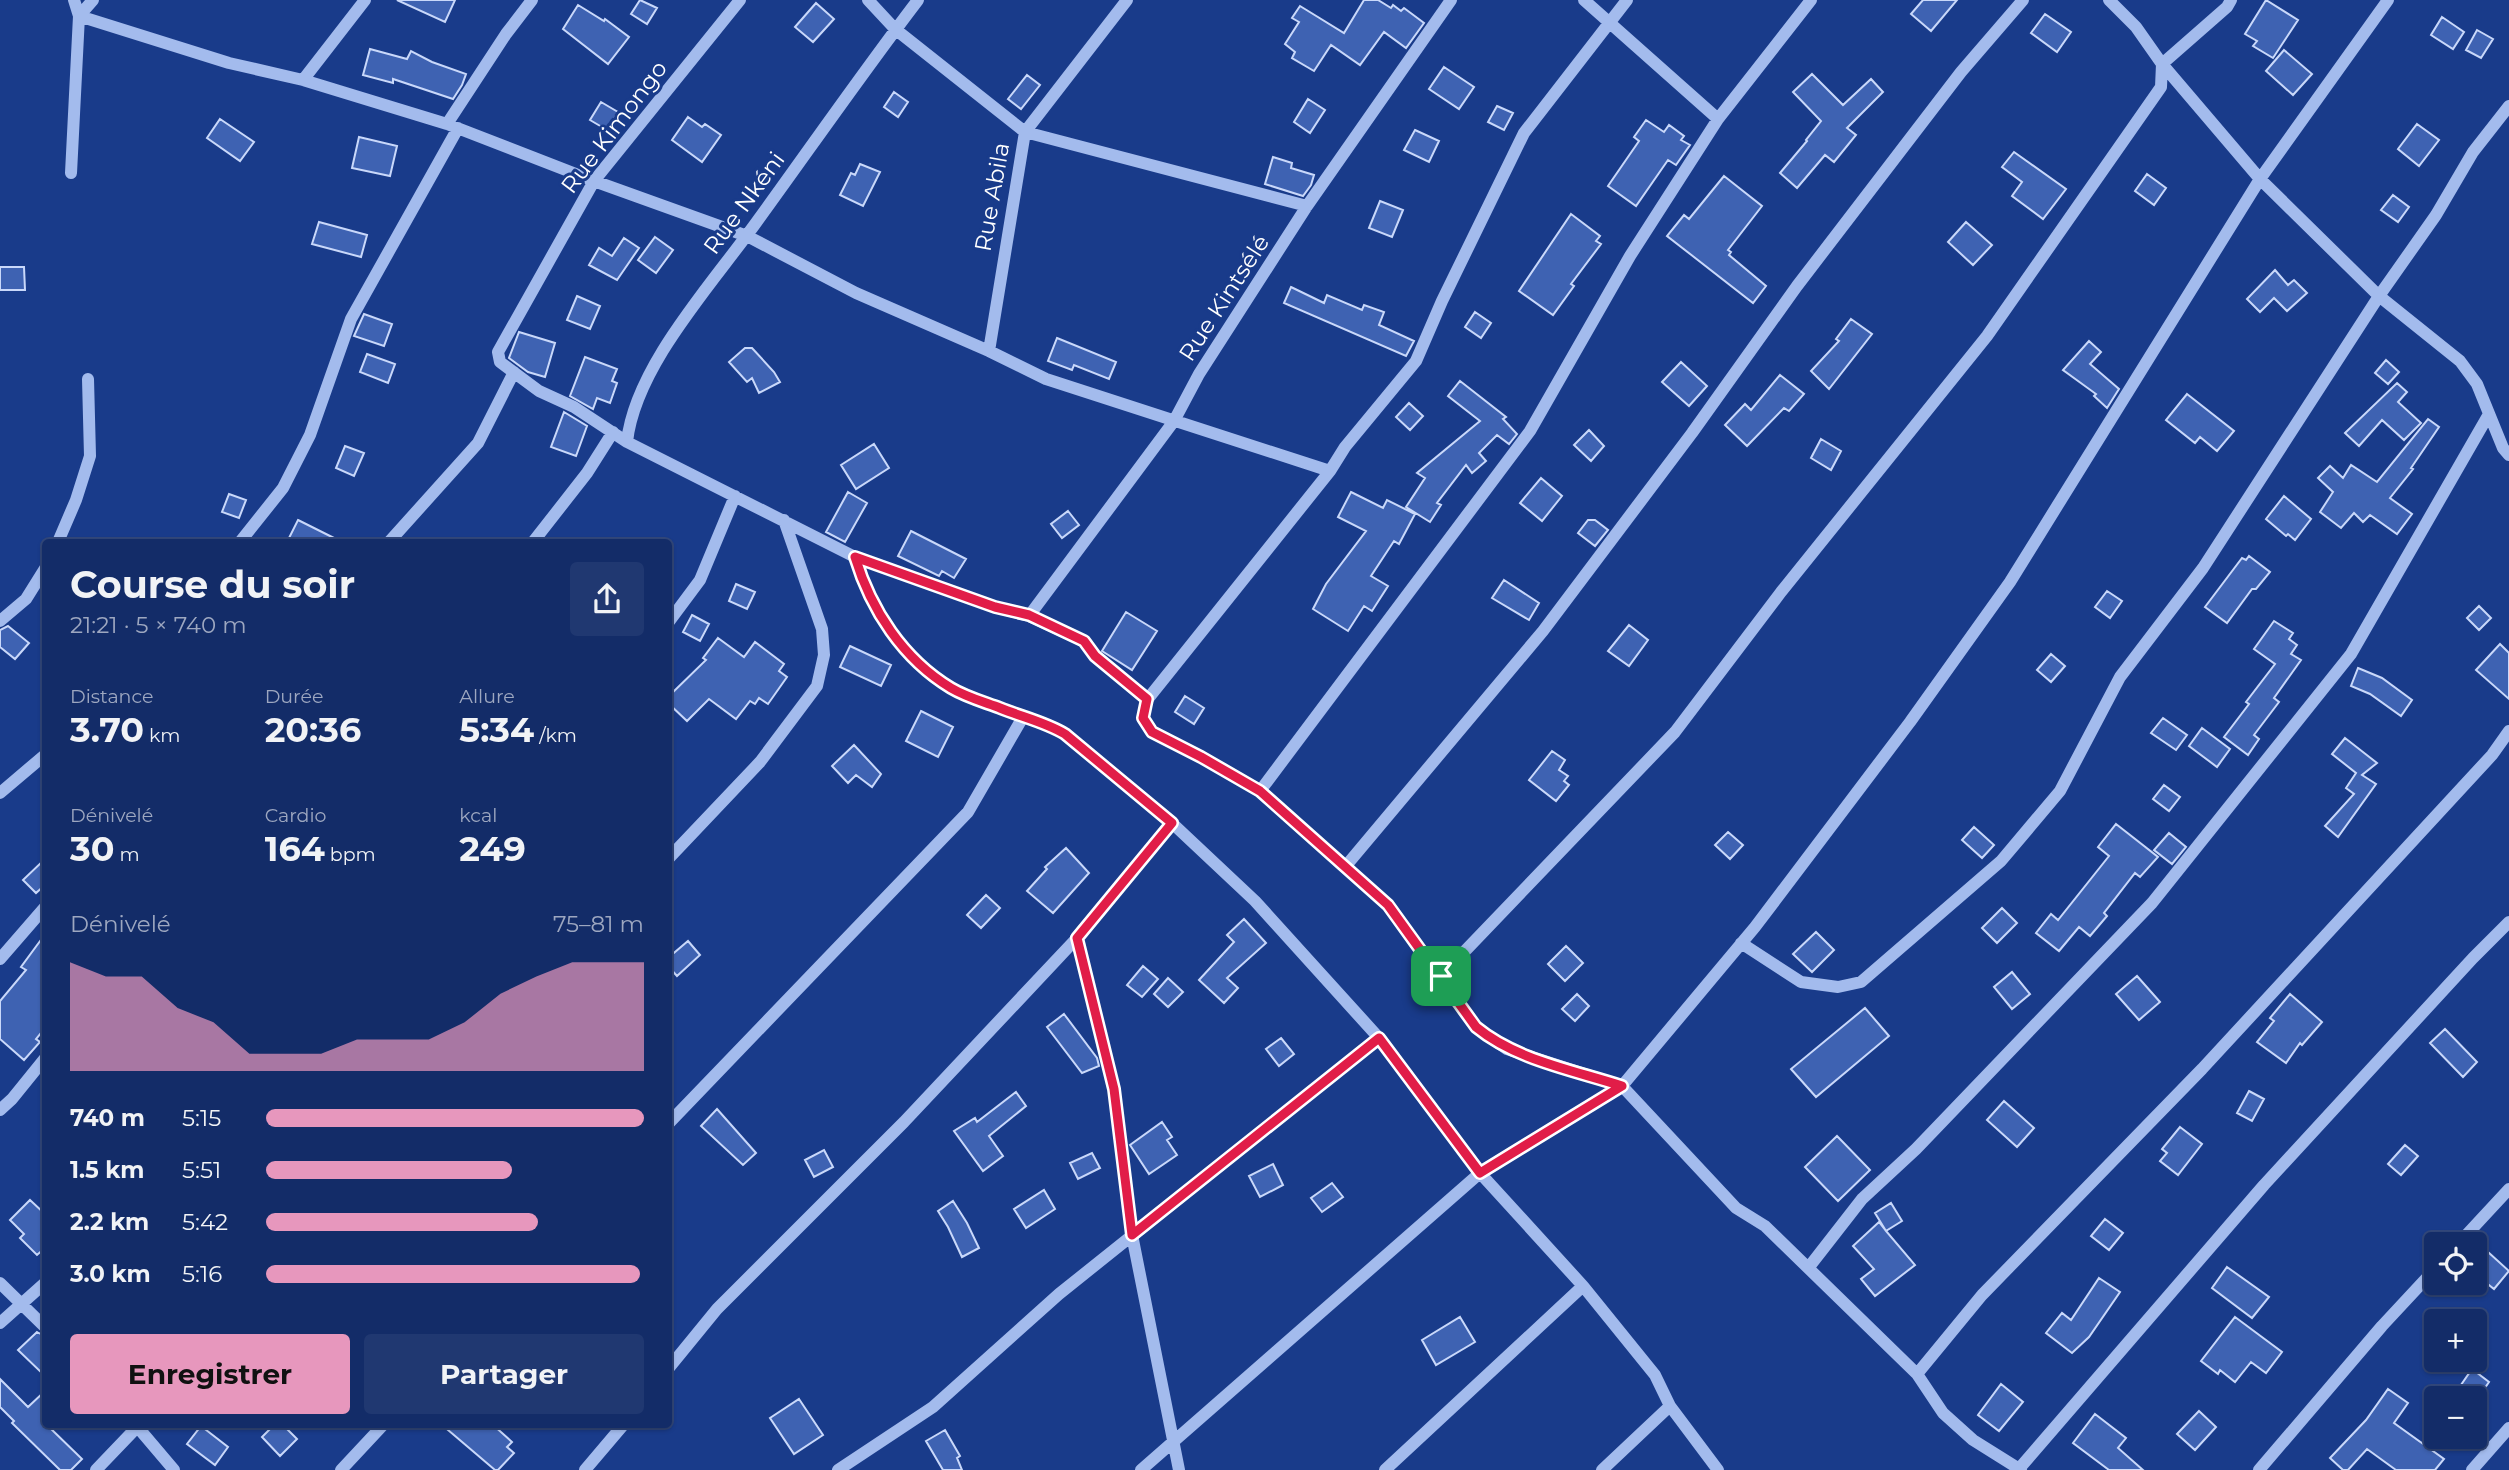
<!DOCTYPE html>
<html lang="fr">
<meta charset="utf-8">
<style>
body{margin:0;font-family:Montserrat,sans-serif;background:#203871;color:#f1f3f6;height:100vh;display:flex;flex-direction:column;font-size:26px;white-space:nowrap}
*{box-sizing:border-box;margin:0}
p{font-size:23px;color:#9da7c0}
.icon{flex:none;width:38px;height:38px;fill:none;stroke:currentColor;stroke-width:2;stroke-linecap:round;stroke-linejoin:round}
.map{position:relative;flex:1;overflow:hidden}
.details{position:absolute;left:42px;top:539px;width:630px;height:889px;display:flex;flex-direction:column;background:#132c68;border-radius:7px;box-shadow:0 2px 5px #0004,0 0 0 2px #32487c}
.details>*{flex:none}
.controls{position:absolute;left:2424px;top:1232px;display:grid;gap:14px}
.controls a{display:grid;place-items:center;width:63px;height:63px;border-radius:7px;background:#132c68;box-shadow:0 2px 5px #0004,0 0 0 2px #32487c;font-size:35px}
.pin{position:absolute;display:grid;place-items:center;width:60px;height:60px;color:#fff;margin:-30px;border-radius:14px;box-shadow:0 4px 10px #0006}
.round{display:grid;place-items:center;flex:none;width:74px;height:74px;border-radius:7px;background:#203871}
.summary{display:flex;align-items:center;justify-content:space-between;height:119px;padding:0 28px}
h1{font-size:38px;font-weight:700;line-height:52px}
.metrics{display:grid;grid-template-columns:repeat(3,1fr);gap:10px;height:119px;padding:7px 28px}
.metrics div{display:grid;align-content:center}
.metrics b{font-size:35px;font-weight:700}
.metrics small{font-size:19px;font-weight:400}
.metrics p{font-size:19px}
.chart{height:196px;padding:14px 28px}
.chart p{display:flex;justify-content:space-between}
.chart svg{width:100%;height:126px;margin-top:7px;fill:#e797bd;opacity:.7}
.cta{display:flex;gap:14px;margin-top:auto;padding:14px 28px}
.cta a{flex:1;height:80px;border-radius:7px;background:#e797bd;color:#111;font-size:28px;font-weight:700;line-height:80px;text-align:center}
.cta a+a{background:#203871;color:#f1f3f6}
ul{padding:0 28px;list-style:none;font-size:23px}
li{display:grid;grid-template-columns:112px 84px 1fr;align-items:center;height:52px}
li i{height:18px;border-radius:9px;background:#e797bd}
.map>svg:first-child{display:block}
</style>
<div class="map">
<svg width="2509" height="1470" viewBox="0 0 2509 1470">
<rect width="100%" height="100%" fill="#193b8a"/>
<!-- building -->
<path fill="#3e62b2" stroke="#c9d8fa" stroke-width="2" d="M397 0H455L445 22Z
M640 0 657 8 647 24 631 14Z
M1364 0H1378L1391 8 1393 5 1401 11 1404 8 1424 23 1406 48 1384 32 1360 65 1331 45 1314 71 1292 58 1295 52 1285 44 1299 22 1292 18 1300 6 1344 33Z
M1923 0H1957L1931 31 1911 14Z
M2266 0 2298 20 2273 58 2253 46 2257 41 2245 34Z
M816 3 834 19 813 42 795 27Z
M578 5 604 21 605 19 629 37 608 64 563 29Z
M2045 14 2071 32 2057 52 2031 33Z
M2442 17 2464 32 2453 49 2431 35Z
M2477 30 2493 39 2481 58 2466 50Z
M370 49 407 59 411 51 432 62 466 74 462 85 453 99 393 79V83L363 75Z
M2284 50 2312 74 2293 95 2266 71Z
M1444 67 1474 87 1459 109 1429 89Z
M1812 74 1843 105 1871 79 1883 92 1847 128 1856 135 1834 162 1825 155 1797 188 1780 173 1807 141 1806 140 1821 121 1793 92Z
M1027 75 1040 85 1021 109 1008 99Z
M894 92 908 102 898 117 884 107Z
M1308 99 1325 110 1310 133 1294 122Z
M601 102 618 112 607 130 590 120Z
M1497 106 1513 113 1504 130 1488 122Z
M688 117 702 127 705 124 721 135 702 162 672 140Z
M220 119 254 142 240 161 207 138Z
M1646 120 1664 132 1669 125 1684 136 1681 140 1690 145 1676 165 1668 160 1636 206 1608 186 1639 141 1634 137Z
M2417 124 2439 140 2419 166 2398 149Z
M1415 130 1439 141 1429 162 1404 150Z
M359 137 397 146 390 176 352 168Z
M2014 152 2066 189 2043 219 2012 196 2022 182 2002 167Z
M1273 157 1292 163 1291 168 1314 175 1311 185 1303 196 1265 184Z
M860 164 880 172 863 206 840 195 851 173 855 175Z
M2147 174 2166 188 2154 205 2135 191Z
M1724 176 1762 206 1728 250 1731 252 1729 255 1766 286 1753 303 1667 236 1684 215 1689 219Z
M2393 195 2409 207 2398 222 2381 210Z
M1380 201 1403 210 1392 237 1369 228Z
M1571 214 1600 236 1596 241 1601 244 1571 284 1574 286 1553 315 1519 291Z
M319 222 367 235 361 257 312 244Z
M1966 222 1992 245 1973 265 1948 242Z
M655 237 673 250 656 273 638 260Z
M624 238 639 248 617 280 589 265 599 248 612 256Z
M0 267H24L25 290H0Z
M2275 270 2288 285 2294 280 2307 293 2287 311 2274 298 2260 312 2247 299Z
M1291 287 1324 303 1327 295 1362 310 1364 305 1384 312 1379 325 1414 341 1406 356 1284 303Z
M577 296 600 306 590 329 567 320Z
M1475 312 1491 323 1481 338 1465 327Z
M364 314 392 324 384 346 354 336Z
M1851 319 1872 334 1829 389 1811 371 1839 341 1836 339Z
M519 332 555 343 545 377 528 372 509 358Z
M1057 338 1116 362 1109 379 1074 365 1072 370 1048 361Z
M2089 341 2101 352 2090 364 2119 389 2107 408 2094 396 2096 394 2063 370Z
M745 348H752L774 372 780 382 759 393 752 378 747 382 729 362Z
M367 354 395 364 388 383 360 372Z
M585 357 617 369 612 381 617 383 610 403 597 398 593 409 570 396Z
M2386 360 2399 372 2388 384 2375 373Z
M1681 362 1707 386 1689 406 1662 382Z
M1780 375 1804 394 1789 411 1784 408 1747 446 1725 425 1745 404 1751 410Z
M1460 381 1506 417 1503 419 1517 434 1509 444 1497 435 1479 453 1486 461 1472 473 1466 465 1437 503 1441 505 1430 522 1406 507 1425 478 1417 473 1480 421 1448 396Z
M2397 383 2407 392 2398 402 2421 423 2404 440 2382 420 2359 446 2345 433Z
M2187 394 2234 431 2217 451 2200 437 2195 443 2166 420Z
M1409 403 1423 416 1410 430 1396 417Z
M564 412 587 426 576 456 551 447Z
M2428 419 2439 427 2411 468 2413 469 2390 498 2412 514 2397 534 2370 515 2363 522 2354 513 2341 528 2320 512 2333 492 2318 478 2330 466 2343 478 2351 465 2377 482Z
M1589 430 1604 446 1591 461 1574 445Z
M1821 439 1841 451 1831 470 1811 458Z
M874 444 889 468 856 489 841 465Z
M345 446 364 453 354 476 336 468Z
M1541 478 1562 496 1542 521 1520 503Z
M848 492 867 503 845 542 826 532Z
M1351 492 1383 508 1387 500 1415 514 1399 544 1394 541 1371 576 1388 586 1372 611 1364 606 1348 631 1313 609 1326 584 1366 531 1338 517Z
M229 494 246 500 239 518 222 512Z
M2284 496 2311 519 2295 540 2288 534 2286 536 2266 519Z
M1068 511 1079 525 1062 538 1051 524Z
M298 520 342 542H287Z
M1588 520H1595L1608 530 1595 546 1578 533Z
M911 531 966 559 954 578 942 571 939 576 898 556Z
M2249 556 2270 572 2256 589H2252L2227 623 2205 607 2242 558 2246 560Z
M1504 580 1539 603 1529 620 1492 598Z
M736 584 755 592 747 609 729 601Z
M2107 591 2122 601 2110 618 2095 607Z
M2479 606 2491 618 2479 630 2467 618Z
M1126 612 1157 631 1132 670 1102 651Z
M692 615 709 624 700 641 683 632Z
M2274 621 2293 633 2289 639 2297 645 2291 654 2301 660 2274 698 2279 702 2254 735 2259 739 2248 755 2224 737 2249 704 2246 702 2275 664 2254 649Z
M1629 625 1648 640 1629 666 1608 651Z
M8 626 29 643 15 659 0 647V630Z
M718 638 744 657 755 642 784 664 779 671 787 677 768 704 759 698 755 704 750 701 736 719 709 699 687 721 668 703V697L706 660 703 658Z
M2500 644 2509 653V699L2476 670Z
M850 646 891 665 881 686 840 667Z
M2051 654 2065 666 2051 682 2037 670Z
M2358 668 2382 678 2412 700 2401 716 2370 694 2351 686Z
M1185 696 1204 708 1194 724 1175 712Z
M921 711 953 727 938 757 906 741Z
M2163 718 2187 735 2176 750 2151 733Z
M2202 728 2230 749 2217 767 2189 746Z
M2345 738 2377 763 2362 775 2376 784 2338 837 2325 826 2354 794 2346 788 2356 773 2332 754Z
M854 745 881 774 872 787 856 775 848 783 832 766Z
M1552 751 1565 760 1559 770 1568 776 1564 781 1569 785 1556 801 1529 780Z
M2164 785 2180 797 2169 811 2153 799Z
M2116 824 2158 857 2140 877 2135 873 2104 913 2107 916 2090 936 2079 927 2059 951 2036 933 2051 914 2058 920 2109 856 2098 847Z
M1974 827 1994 845 1982 858 1962 840Z
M1728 832 1743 845 1730 859 1715 845Z
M2169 833 2186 847 2172 864 2154 850Z
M1066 848 1089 873 1053 913 1027 891 1047 869 1045 867Z
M46 858V884L36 893 23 880Z
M986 895 1000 908 981 928 967 915Z
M2002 908 2017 923 1997 943 1982 928Z
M1244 919 1266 943 1227 978 1238 988 1224 1003 1199 980 1234 942 1227 935Z
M1816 932 1834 950 1812 972 1793 954Z
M46 933V1027L36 1039 40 1042 24 1060 0 1039V1001L26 970 21 967Z
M688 941 700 955 677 976 668 966V958Z
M1566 946 1583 963 1565 981 1548 964Z
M1143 966 1158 979 1142 997 1127 985Z
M2012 972 2030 994 2012 1009 1994 987Z
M2137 976 2160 1002 2139 1020 2116 994Z
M1168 978 1183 992 1168 1007 1154 994Z
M1577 994 1589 1006 1575 1021 1562 1009Z
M2290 994 2322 1022 2302 1045 2300 1043 2286 1063 2257 1042 2274 1021 2270 1018Z
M1865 1008 1889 1036 1816 1097 1791 1069Z
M1064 1014 1097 1058 1099 1066 1082 1073 1047 1027Z
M2445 1029 2477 1062 2463 1077 2430 1043Z
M1281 1038 1294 1054 1279 1066 1266 1049Z
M2249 1091 2264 1099 2252 1121 2237 1113Z
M1016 1092 1026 1106 989 1136 1003 1156 983 1171 954 1131 975 1118 977 1122Z
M2004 1101 2034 1128 2017 1147 1987 1120Z
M717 1109 756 1153 743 1165 701 1126Z
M1162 1122 1172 1137 1167 1140 1177 1155 1149 1174 1130 1145Z
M2180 1127 2202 1144 2178 1175 2160 1161 2167 1153 2162 1149Z
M1837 1136 1870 1170 1838 1201 1805 1167Z
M2405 1145 2418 1156 2401 1175 2388 1164Z
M824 1150 833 1167 814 1177 805 1160Z
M1092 1153 1100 1168 1078 1179 1070 1163Z
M1273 1164 1283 1185 1260 1197 1249 1176Z
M1332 1183 1343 1197 1322 1212 1311 1198Z
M1044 1190 1055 1209 1026 1228 1014 1209Z
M30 1200 46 1215V1247L37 1255 20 1238 24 1234 10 1220Z
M953 1201 967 1223 979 1248 962 1257 948 1227 938 1211Z
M1891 1203 1902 1221 1886 1231 1915 1265 1875 1296 1861 1279 1874 1269 1853 1246 1879 1222 1886 1231 1875 1213Z
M2105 1219 2123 1233 2109 1250 2091 1236Z
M2488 1252 2509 1271 2494 1289 2474 1273V1268Z
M2227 1267 2269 1297 2252 1318 2212 1288Z
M2099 1278 2120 1292 2089 1337 2072 1353 2046 1333 2062 1313 2071 1320Z
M1460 1317 1475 1342 1436 1365 1422 1340Z
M2235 1317 2282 1352 2266 1373 2251 1362 2235 1382 2220 1370 2218 1374 2201 1361Z
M37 1332 46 1337V1377L18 1350Z
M2472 1369 2489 1382 2478 1398H2452Z
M0 1379 28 1407 46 1390V1424L82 1459 71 1470H60L12 1423 14 1421 0 1407Z
M2001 1384 2023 1402 1999 1431 1978 1415Z
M2388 1389 2408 1403 2394 1423 2444 1459 2435 1470H2396L2367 1449 2348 1470H2343L2330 1458 2366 1420Z
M799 1399 823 1435 794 1454 770 1418Z
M2199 1411 2216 1427 2195 1450 2177 1434Z
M2095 1414 2126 1438 2118 1448 2143 1470H2109L2073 1443Z
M275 1424H282L297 1439 280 1456 262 1437Z
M441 1424H492L512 1442 507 1447 514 1453 498 1470H495Z
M201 1426 228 1447 215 1465 187 1444Z
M945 1430 960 1456 957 1458 962 1470H943L926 1441Z"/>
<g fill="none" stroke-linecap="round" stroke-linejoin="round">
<!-- minor -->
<path stroke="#a3bbed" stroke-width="12" d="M74 0 79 16 229 63 303 80 447 124 594 181 747 236 856 293 989 351 1046 379 1330 471
M740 0 594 181 498 352 500 362 539 391 574 407 627 442 855 557 995 607 1029 616 1084 641 1095 656 1147 700
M868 0 895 29 1025 132 1307 206
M1584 0 1718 119
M1627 0 1524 133 1442 301 1416 361 1345 447 1330 471 1147 700 1143 718 1152 732 1201 757 1260 791 1388 905 1476 1027 1507 1049 1622 1086 1736 1208 1765 1226 1917 1374 1943 1413 1973 1440 2021 1470
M2109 0 2136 27 2162 64 2260 179 2379 296 2460 361 2477 384 2503 448 2509 455
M303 80 365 0
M447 124 506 34 532 0
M71 173 79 16 93 0
M989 351 1025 132 1127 0
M627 442C635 366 714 282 758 220 811 147 863 72 918 0
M58 542 76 500 90 456 88 379
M240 542 283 488 310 435 351 319 458 128
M389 542 478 443 514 372
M533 542 587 473 613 432
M855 557C871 610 903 659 951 688 966 697 984 702 1000 708 1022 717 1045 722 1065 734L1172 823 1255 901 1379 1038 1480 1173 1583 1286 1655 1375 1670 1406 1718 1470
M1029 616 1174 421 1199 374 1307 206 1451 0
M0 621 26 599 46 567
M668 623 700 580 735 496
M1260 791 1530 431 1630 256 1718 119 1811 0
M0 793 46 754
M668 859 760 762 817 686 824 655 822 629 784 520
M1345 867 1543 631 1692 433 1797 286 1961 72 2023 0
M1077 938 1114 1089 1132 1235 1179 1470
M1741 943 1801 982 1838 987 1861 982 2001 861 2060 791 2120 677 2203 568 2379 296 2436 215 2473 152 2509 106
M0 959 46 906
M1441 976 1675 732 1781 592 1987 336 2161 87 2162 64 2227 7 2231 0
M0 1110 12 1099 46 1057
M668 1124 968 812 1023 717
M2458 1244 2509 1189
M1809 1267 1862 1199 1916 1149 2152 903 2351 654 2489 414
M0 1283 46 1328
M0 1323 46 1282
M668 1369 717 1309 904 1122 1077 938 1172 823
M1917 1374 1982 1295 2202 1069 2492 755 2509 731
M135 1424 174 1470
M96 1470 140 1424
M341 1470 384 1424
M585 1470 624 1424
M838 1470 933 1407 1059 1294 1379 1038
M1141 1470 1480 1173 1622 1086 1755 927 1910 722 2010 582 2260 179 2388 0
M1385 1470 1583 1286
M1602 1470 1670 1406
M2018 1470 2264 1185 2473 958 2509 922
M2259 1470 2382 1326 2436 1268
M2472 1470 2509 1428"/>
</g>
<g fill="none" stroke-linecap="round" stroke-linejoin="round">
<!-- route casing -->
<g stroke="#fff" stroke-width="14">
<path id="route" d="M855 557 995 607 1029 615 1084 641 1095 656 1147 699 1143 718 1152 732 1201 757 1260 791 1388 905 1476 1027C1516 1060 1573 1070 1622 1086L1480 1173 1379 1038 1132 1235 1114 1089 1077 938 1172 823 1065 734C1045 722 1022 717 1000 708 984 702 966 697 951 688 903 659 871 610 855 557Z"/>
</g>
<!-- route -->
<use href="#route" stroke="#e11d48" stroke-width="9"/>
</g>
<g text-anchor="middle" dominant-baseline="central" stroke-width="6" stroke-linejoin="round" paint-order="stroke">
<!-- street labels -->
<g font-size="23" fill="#fff" stroke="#193b8a">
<text transform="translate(614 127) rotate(-53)">Rue Kimongo</text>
<text transform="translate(992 197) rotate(-80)">Rue Abila</text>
<text transform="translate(744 203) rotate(-54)">Rue Nkéni</text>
<text transform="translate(1224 298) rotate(-57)">Rue Kintsélé</text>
</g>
</g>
</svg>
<div class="controls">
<a><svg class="icon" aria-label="locate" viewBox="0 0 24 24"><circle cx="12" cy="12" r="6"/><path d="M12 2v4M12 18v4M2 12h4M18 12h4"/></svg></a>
<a>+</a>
<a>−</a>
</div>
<div class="pin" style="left:1441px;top:976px;background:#1e9e55"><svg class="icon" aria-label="arrive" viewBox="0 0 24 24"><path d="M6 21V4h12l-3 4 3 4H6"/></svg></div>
<section class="details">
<div class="summary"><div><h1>Course du soir</h1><p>21:21 · 5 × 740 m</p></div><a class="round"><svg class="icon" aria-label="share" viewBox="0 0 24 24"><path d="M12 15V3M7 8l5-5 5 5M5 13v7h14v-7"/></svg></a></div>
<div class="metrics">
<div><p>Distance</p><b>3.70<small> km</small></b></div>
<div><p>Durée</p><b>20:36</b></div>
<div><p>Allure</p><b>5:34<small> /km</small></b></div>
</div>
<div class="metrics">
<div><p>Dénivelé</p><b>30<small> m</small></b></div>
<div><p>Cardio</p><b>164<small> bpm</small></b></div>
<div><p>kcal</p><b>249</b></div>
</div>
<div class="chart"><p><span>Dénivelé</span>75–81 m</p>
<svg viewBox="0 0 160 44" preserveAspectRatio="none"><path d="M0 44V6L10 11L20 11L30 22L40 27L50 38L60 38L70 38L80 33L90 33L100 33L110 27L120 17L130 11L140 6L150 6L160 6V44z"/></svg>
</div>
<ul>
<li><b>740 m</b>5:15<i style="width:100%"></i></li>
<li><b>1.5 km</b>5:51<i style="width:65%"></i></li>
<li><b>2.2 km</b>5:42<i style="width:72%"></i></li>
<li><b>3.0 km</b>5:16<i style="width:99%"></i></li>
</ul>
<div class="cta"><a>Enregistrer</a><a>Partager</a></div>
</section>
</div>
